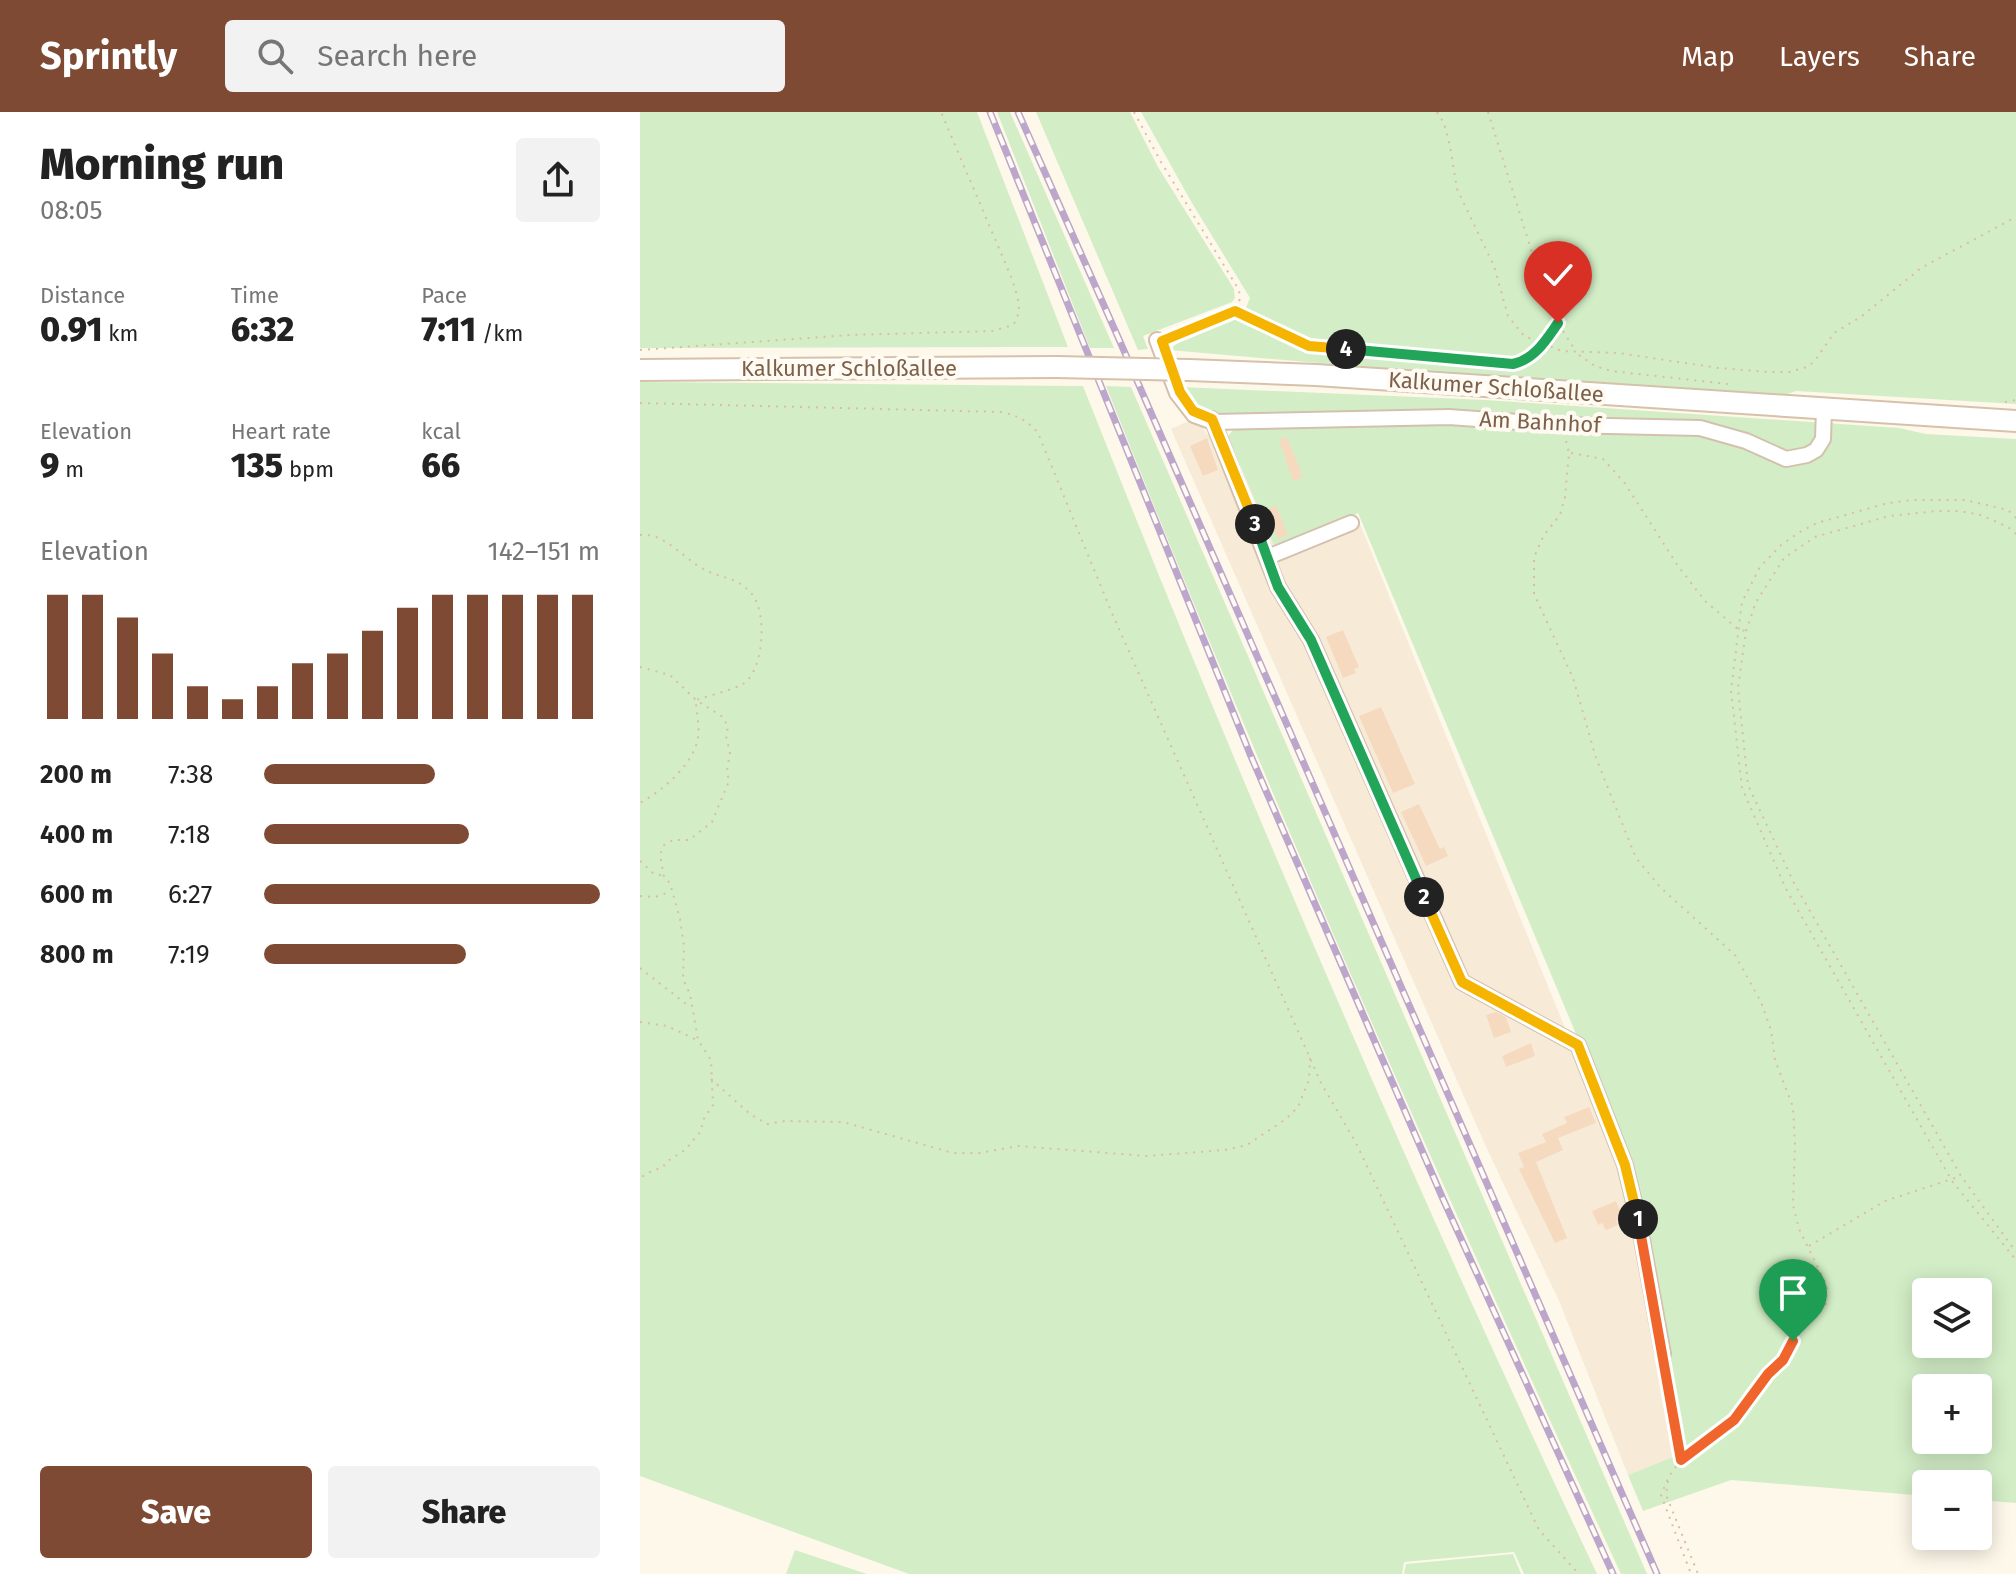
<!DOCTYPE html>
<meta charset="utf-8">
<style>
body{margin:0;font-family:"Fira Sans",sans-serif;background:#f2f2f2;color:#222;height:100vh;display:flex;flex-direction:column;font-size:30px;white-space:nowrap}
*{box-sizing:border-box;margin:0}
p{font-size:26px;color:#767676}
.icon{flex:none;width:44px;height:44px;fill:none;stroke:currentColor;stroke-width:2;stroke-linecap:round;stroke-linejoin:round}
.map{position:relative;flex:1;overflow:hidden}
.side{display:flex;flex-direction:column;background:#fff;width:640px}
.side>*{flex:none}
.tools{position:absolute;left:1272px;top:1166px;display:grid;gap:16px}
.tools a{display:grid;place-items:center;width:80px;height:80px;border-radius:8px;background:#fff;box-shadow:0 4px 20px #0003;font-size:40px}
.pin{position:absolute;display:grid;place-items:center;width:68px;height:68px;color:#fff;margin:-82px -34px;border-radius:50% 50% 50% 0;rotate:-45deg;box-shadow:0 0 8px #0007}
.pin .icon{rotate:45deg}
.km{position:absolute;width:40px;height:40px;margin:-20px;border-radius:50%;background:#222;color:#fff;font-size:22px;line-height:40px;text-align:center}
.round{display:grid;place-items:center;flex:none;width:84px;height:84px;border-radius:8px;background:#f2f2f2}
.head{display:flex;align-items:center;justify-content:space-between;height:136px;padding:0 40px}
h1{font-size:44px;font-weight:800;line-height:60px}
.metrics{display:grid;grid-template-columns:repeat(3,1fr);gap:12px;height:136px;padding:8px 40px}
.metrics div{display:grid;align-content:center}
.metrics b{font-size:34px;font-weight:800}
.metrics small{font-size:22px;font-weight:400}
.metrics p{font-size:22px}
.chart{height:224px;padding:16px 40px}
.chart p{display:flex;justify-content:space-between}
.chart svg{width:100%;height:144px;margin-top:8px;stroke:#7f4a33;stroke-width:6}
.cta{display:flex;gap:16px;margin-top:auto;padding:16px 40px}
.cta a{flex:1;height:92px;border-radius:8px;background:#7f4a33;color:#fff;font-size:32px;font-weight:800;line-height:92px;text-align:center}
.cta a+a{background:#f2f2f2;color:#222}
ul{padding:0 40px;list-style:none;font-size:26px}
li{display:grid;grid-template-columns:128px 96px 1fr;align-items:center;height:60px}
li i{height:20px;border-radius:10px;background:#7f4a33}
header{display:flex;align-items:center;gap:48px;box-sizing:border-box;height:112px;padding:0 40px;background:#7f4a33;color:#fff}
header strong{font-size:38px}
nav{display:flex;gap:44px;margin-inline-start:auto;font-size:28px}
.search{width:560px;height:72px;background:#f2f2f2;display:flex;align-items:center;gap:20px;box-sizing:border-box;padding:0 28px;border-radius:8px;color:#767676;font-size:30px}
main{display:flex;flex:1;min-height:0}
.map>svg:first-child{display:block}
</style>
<header>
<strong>Sprintly</strong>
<div class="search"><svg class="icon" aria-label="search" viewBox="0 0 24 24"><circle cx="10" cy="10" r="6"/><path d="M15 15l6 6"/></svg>Search here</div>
<nav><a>Map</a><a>Layers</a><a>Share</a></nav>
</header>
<main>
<section class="side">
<div class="head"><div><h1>Morning run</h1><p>08:05</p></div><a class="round"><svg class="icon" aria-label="share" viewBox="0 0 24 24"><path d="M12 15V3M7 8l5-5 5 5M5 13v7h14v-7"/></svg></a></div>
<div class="metrics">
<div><p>Distance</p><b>0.91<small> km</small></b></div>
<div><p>Time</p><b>6:32</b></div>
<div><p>Pace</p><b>7:11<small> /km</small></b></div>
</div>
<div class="metrics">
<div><p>Elevation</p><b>9<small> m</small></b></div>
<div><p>Heart rate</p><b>135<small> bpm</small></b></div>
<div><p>kcal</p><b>66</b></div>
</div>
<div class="chart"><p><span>Elevation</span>142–151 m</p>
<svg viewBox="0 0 160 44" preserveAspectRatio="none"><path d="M5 44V6M15 44V6M25 44V13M35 44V24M45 44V34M55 44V38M65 44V34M75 44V27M85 44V24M95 44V17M105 44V10M115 44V6M125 44V6M135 44V6M145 44V6M155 44V6"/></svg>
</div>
<ul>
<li><b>200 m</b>7:38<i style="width:51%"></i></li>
<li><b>400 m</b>7:18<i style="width:61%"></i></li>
<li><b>600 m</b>6:27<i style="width:100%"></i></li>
<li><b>800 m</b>7:19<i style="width:60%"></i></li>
</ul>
<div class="cta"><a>Save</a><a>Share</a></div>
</section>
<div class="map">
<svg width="1376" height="1462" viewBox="0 0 1376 1462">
<rect width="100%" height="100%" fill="#fef8ea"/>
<!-- residential -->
<path fill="#f7ebd8" d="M551 308 561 313 567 322 588 324 635 435 716 402 982 1056 1020 1242 1035 1344 988 1363 919 1189 847 1037 531 317Z"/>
<!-- green -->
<path fill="#d3eec6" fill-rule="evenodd" d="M0 0H337L428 235 0 236Z
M357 0H370L474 236H450Z
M396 0H490L518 55 594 177 595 186 592 190 503 224 508 237 498 238Z
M501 0H1376V292L1156 279 1142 284 906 271 529 238 545 225 602 205 610 186 552 91Z
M0 270 443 274C602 676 773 1072 957 1462H884L874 1440 764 1450 762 1462H269L0 1364Z
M466 274 491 275 1007 1462H981C799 1071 625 675 466 274Z
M540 275 846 288 1259 316 1286 322 1376 327V1391L1338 1388V1372H1286V1384L1091 1368 1003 1399 988 1363 1035 1344 1043 1335 1002 1111 941 934 718 401 635 436 588 324 594 317 601 316H730L572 307 553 299ZM1286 1180H1338V1232H1286ZM1286 1276H1338V1328H1286Z
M155 1438 227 1462H146Z
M873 1442 881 1462H764L766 1452Z"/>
<!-- building -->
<path fill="#f6dac0" d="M647 325 663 365 653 369 639 328Z
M567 326 578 358 563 364 550 334Z
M636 394 648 423 638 427 625 398Z
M703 518 719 555 714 557 716 561 703 566 686 525Z
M741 595 775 672 753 681 719 604Z
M779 692 800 737 804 735 808 744 786 754 761 700Z
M856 900 866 905 871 920 854 926 846 903Z
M891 931 895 944 866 955 862 944Z
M949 995 956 1011 918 1026 923 1038 896 1050 927 1126 915 1131 879 1057 884 1055 878 1041 906 1030 902 1022 927 1011 924 1005Z
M976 1089 983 1106 976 1109 978 1113 966 1118 962 1111 958 1113 952 1099Z"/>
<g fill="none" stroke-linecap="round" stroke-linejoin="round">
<!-- minor casing -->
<g stroke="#d3c1ae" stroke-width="18">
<path id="minor" d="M517 228 537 281 554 303 573 310 809 305 923 313 1060 316 1106 329 1146 347 1167 343 1176 338 1183 327 1184 297
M572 307 638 475 671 528 822 870 938 933 985 1053 999 1111 1023 1242
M628 445 711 411"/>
</g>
<!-- secondary casing -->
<g stroke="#d6c2ab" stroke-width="24">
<path id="secondary" d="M0 258 417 255
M549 258 676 263 1376 309"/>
</g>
<!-- path -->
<path stroke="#dcbda1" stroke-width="2" stroke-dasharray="2 6" stroke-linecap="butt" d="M494 0 521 50 599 178 600 187 596 196 530 223
M797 0 804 11 810 34 817 77 854 154 868 204 884 224 922 239 978 241 1079 256 1129 260H1149L1167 255 1174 250 1194 221 1222 204 1281 156 1376 105
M848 0 895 150 918 211 935 238
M530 225 595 199 669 234 873 252C895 247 906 228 918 211
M0 238 210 223 352 219 373 213C384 198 377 184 372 167L301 0
M939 243 955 254 971 259 1088 272
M1365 290 1376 288
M0 291 362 300C378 304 387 308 398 321L471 499 681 971 716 1031 899 1418 939 1462
M926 329 929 341 925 385 920 403 904 423 894 445V482L933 566 956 646 996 746 1021 776 1095 843 1121 890 1131 918 1135 948 1153 995 1155 1032 1153 1093 1159 1117 1187 1174 1186 1192 1153 1229 1143 1248 1128 1262 1094 1308 1041 1348 1029 1364 1021 1383 1051 1462
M931 341 963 347 984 370 1038 454 1065 489 1099 518 1106 519
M1376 406 1368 398 1325 388H1272L1248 391 1177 411 1158 421 1141 433 1120 455 1102 490 1091 578 1102 676 1146 777 1312 1069 1376 1148
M1376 422 1368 415 1341 403 1319 399H1297L1249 404 1175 425 1144 446 1116 490 1106 519 1098 576 1108 673 1154 771 1321 1064 1376 1140
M0 423C21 420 42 443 58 454 78 467 95 463 111 481 128 499 124 559 103 572 89 579 71 583 56 588 56 600 60 615 58 626 53 653 23 678 0 691
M0 555 30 563 56 588 83 605 88 615 86 624 90 640 87 659 89 669 72 710 49 728H33L24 733 20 743 24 765 30 771 40 807 44 834 43 867 50 882 58 928 71 948 73 993 63 1008 61 1019 45 1038 26 1050 23 1055 5 1062 0 1068
M0 749 13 761 23 764
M0 784 15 785 30 780
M0 856 50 895
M0 910 27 914 57 928
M71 967 110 1002 127 1012 145 1009 203 1010 313 1041H340L378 1034 506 1044 585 1038 607 1033 646 1007 658 995 669 968 670 946
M1169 1134 1245 1089 1321 1064
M1025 1255 1041 1347
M1028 1369 1026 1383 1058 1462"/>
<!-- minor -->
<use href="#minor" stroke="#fff" stroke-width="14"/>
<!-- secondary -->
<use href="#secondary" stroke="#fff" stroke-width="20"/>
<!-- rail casing -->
<g stroke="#bda6cb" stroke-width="7">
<path id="rail" d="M350 0 610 642 803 1087 973 1462
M378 0 478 225 1017 1462"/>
</g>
<!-- rail -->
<use href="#rail" stroke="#fffbf3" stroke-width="4" stroke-dasharray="12" stroke-linecap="butt"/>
<!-- secondary-bridge casing -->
<g stroke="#d6c2ab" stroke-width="24" stroke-linecap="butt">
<path id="secondary-bridge" d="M417 255 549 258"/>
</g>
<!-- secondary-bridge -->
<use href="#secondary-bridge" stroke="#fff" stroke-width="20"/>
</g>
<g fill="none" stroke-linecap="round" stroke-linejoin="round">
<!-- split-1 casing -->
<g stroke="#fff" stroke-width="16">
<path id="split-1" d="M998 1107 1041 1348 1094 1308 1128 1262 1143 1248 1153 1229"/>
</g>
<!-- split-2 casing -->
<g stroke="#fff" stroke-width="16">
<path id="split-2" d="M784 785 822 870 938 933 985 1053 998 1107"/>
</g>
<!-- split-3 casing -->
<g stroke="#fff" stroke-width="16">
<path id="split-3" d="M615 412 638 475 671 528 784 785"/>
</g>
<!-- split-4 casing -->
<g stroke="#fff" stroke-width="16">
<path id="split-4" d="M615 412 572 307 553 299 540 280 522 229 595 199 669 234 706 237"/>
</g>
<!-- split-5 casing -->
<g stroke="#fff" stroke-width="16">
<path id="split-5" d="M706 237 873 252C895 247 906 228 918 211"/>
</g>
<!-- split-1 -->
<use href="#split-1" stroke="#f0652b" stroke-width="10"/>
<!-- split-2 -->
<use href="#split-2" stroke="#f5b400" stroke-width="10"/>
<!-- split-3 -->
<use href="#split-3" stroke="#22a559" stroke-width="10"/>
<!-- split-4 -->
<use href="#split-4" stroke="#f5b400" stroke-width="10"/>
<!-- split-5 -->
<use href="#split-5" stroke="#22a559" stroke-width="10"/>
</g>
<g text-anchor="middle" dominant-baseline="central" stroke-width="8" stroke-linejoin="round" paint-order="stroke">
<!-- street labels -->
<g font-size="22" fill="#7d604a" stroke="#fffbf3">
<text x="209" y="256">Kalkumer Schloßallee</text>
<text transform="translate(856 275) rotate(4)">Kalkumer Schloßallee</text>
<text transform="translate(900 310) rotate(3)">Am Bahnhof</text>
</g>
</g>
</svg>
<div class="tools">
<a><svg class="icon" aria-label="layers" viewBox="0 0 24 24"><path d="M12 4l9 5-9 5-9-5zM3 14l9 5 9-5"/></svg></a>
<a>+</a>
<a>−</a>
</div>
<div class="pin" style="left:1153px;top:1229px;background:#1e9e55"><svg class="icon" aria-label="arrive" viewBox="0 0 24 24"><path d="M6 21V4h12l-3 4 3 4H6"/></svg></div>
<div class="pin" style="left:918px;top:211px;background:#d93025"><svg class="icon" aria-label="check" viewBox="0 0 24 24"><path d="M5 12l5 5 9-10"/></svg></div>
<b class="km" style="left:998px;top:1107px">1</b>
<b class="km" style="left:784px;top:785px">2</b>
<b class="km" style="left:615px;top:412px">3</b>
<b class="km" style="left:706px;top:237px">4</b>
</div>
</main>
